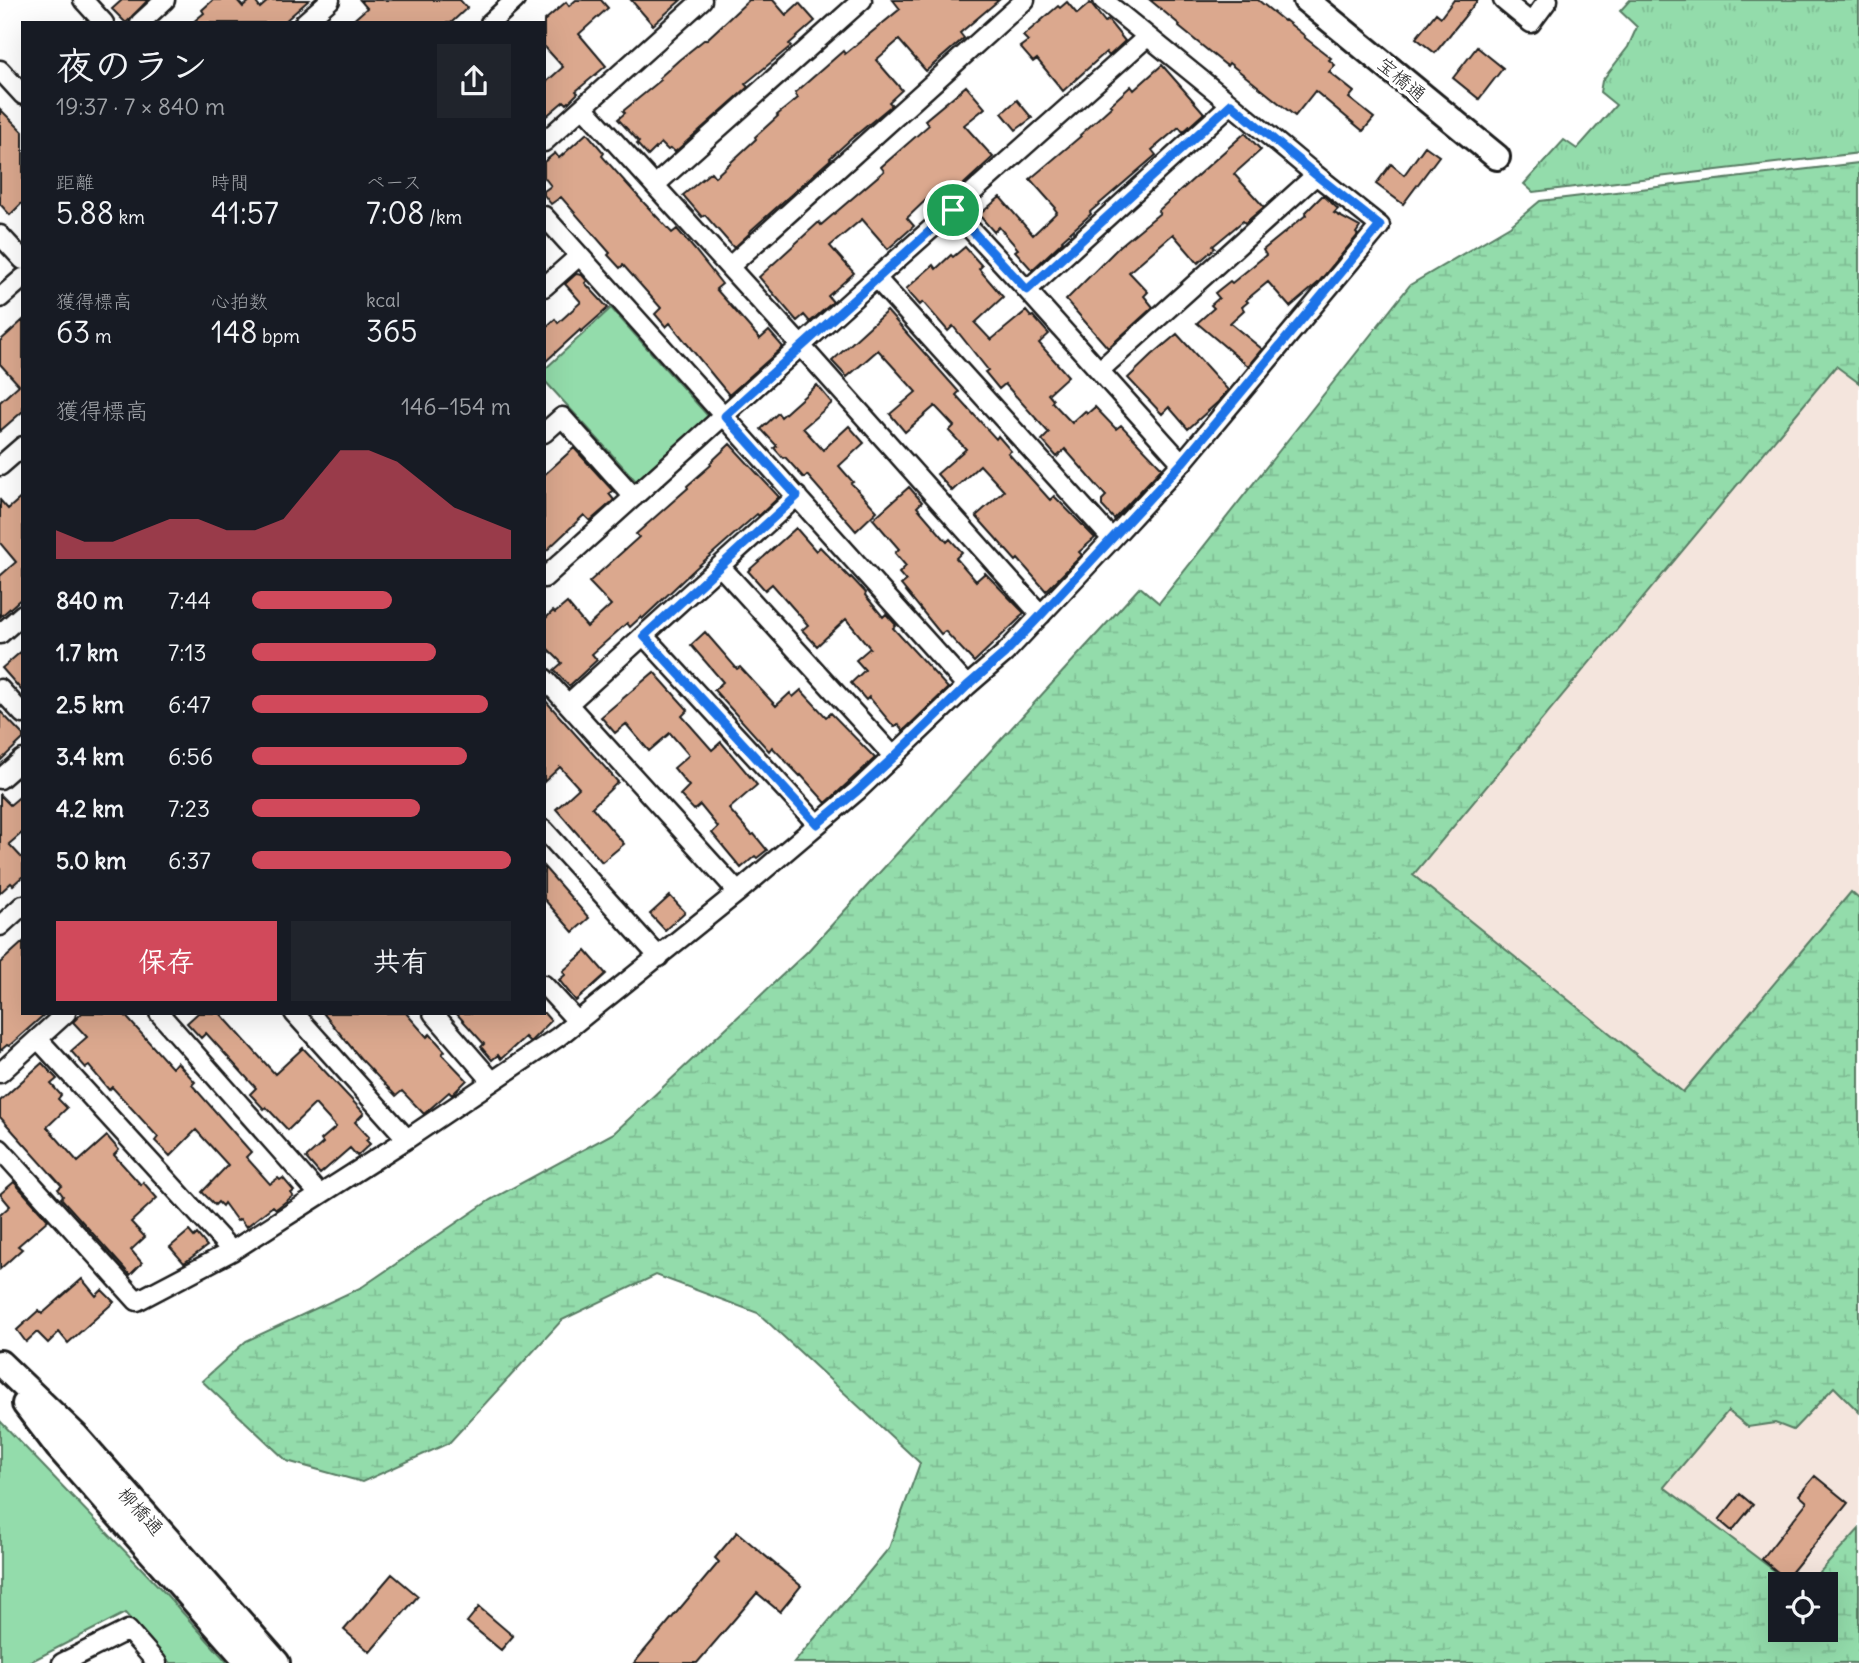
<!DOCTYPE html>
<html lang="ja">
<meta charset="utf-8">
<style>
body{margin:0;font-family:Delius,"Klee One",sans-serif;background:#20242c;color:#f1f3f6;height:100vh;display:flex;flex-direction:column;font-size:26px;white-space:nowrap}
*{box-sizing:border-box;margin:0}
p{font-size:23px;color:#9ea1a6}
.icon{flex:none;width:38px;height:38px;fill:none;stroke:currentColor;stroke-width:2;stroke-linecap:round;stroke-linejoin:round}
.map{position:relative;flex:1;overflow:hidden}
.side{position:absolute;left:21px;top:21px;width:525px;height:994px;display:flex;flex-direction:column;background:#171b24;border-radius:0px;box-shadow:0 7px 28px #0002}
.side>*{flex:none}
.controls{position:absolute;left:1768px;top:1572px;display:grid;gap:14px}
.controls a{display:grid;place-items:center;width:70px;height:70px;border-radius:0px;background:#171b24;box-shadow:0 7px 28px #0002;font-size:35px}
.pin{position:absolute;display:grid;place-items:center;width:60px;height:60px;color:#fff;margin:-30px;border:4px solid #fff;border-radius:50%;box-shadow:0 2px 7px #0007}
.round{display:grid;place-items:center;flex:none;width:74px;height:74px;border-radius:0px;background:#20242c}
.summary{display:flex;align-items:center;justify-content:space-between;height:119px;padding:0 35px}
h1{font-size:38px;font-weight:600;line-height:52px}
.stats{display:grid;grid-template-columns:repeat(3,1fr);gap:10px;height:119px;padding:7px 35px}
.stats div{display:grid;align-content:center}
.stats b{font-size:30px;font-weight:600}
.stats small{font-size:19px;font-weight:400}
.stats p{font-size:19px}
.chart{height:196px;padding:14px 35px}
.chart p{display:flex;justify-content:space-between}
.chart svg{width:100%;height:126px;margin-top:7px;fill:#d1495b;opacity:.7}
.button{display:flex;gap:14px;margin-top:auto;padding:14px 35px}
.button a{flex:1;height:80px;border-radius:0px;background:#d1495b;color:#fff;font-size:28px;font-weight:600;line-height:80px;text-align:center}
.button a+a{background:#20242c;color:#f1f3f6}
ul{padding:0 35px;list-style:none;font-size:23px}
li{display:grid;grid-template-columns:112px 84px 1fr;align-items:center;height:52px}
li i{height:18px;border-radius:9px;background:#d1495b}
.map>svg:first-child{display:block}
</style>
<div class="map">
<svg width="1859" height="1663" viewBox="0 0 1859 1663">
<defs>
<pattern id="grass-tufts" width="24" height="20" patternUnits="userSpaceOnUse" patternTransform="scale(1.75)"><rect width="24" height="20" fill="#93dcab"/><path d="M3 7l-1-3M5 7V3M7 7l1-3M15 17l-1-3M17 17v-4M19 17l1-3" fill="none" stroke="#7ebc93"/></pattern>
<pattern id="wetland-marsh" width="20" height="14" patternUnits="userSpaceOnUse" patternTransform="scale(1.75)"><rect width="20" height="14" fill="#93dcab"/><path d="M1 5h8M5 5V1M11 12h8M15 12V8" fill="none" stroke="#7ebc93"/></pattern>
</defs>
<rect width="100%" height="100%" fill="#fff"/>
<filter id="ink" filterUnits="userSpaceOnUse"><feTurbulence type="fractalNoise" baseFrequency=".0143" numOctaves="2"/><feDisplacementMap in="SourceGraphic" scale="14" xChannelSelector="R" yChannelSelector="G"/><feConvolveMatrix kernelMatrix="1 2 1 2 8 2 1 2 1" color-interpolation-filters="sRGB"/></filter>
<g filter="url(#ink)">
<!-- built -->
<path fill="#f4e5dd" d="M1837 366 1859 383V899L1851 893 1683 1092 1413 875Z
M1834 1387 1859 1412V1529L1809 1584H1792L1664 1487 1728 1411 1748 1427 1775 1423 1793 1430Z"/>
<!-- grass -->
<path fill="url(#grass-tufts)" stroke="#587c64" stroke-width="2" d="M1630 0H1859V153L1533 192 1524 184 1564 140 1577 149 1616 105 1600 92 1602 81 1628 47 1637 27 1620 11Z"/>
<!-- wetland -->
<path fill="url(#wetland-marsh)" stroke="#587c64" stroke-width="2" d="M1859 163V383L1836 366 1413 875 1683 1092 1851 892 1859 899V1412L1834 1387 1793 1430 1775 1423 1748 1427 1728 1411 1664 1487 1792 1584H1780V1629H1825V1584H1809L1859 1529V1663H794L889 1548 920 1463 758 1313 656 1275 562 1320 449 1443 362 1482 287 1461 202 1381 246 1341 362 1287 490 1200 614 1133 807 952 1140 587 1159 603 1410 285 1510 226 1540 201Z"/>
<!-- park -->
<path fill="#93dcab" stroke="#587c64" stroke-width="2" d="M611 308 708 416 636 481 544 380V370Z
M0 1421 164 1592 228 1663H170L125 1613 28 1663H0Z"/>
<!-- building -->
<path fill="#dba88e" stroke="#1c1c1c" stroke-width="2" d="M122 0H148L126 23 112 9Z
M213 0H237L243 7 251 0H254L260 8 269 0H309L283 23H192L204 13 202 10Z
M360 0H460L467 8 451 23H350L367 8Z
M576 0H601L608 8 579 34 606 66 576 91 578 93 567 104 564 101 544 118V84L563 67 544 46V21L566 2 569 6Z
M631 0H681L653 25Z
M749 0H773L786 15 799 3 815 21 789 44 791 46 745 84 748 87 675 152 671 148 668 150 661 143 648 156 637 144 639 142 618 119 625 113 623 111 661 80 659 78 679 60 705 39 706 40Z
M893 0H999L960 33 964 38 926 71 899 40 876 60 902 90 889 102 892 105 851 139 830 158 831 159 749 232 750 233 734 248 705 215 702 217 683 195 711 172 715 177 756 139 755 137 778 116 777 115 798 98 795 93 843 51 845 54 900 9Z
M1150 0H1258L1284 21 1285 20 1305 36 1304 37 1331 58 1329 60 1335 65 1329 72 1354 92 1349 98 1374 118 1363 131 1315 91 1295 116 1229 63 1227 66 1179 27 1180 25Z
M1454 0H1478L1435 53 1416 38 1436 13 1441 17Z
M1067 2 1077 14 1090 3 1105 22 1108 20 1125 41 1109 56 1106 52 1063 91 1037 59 1033 62 1020 47 1028 41 1023 36 1058 6 1060 8Z
M1477 47 1503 68 1479 99 1453 78Z
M1162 65 1204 113 1183 132 1179 127 1152 150 1156 155 1090 212 1091 214 1062 240 1063 241 1032 270 1015 251 1018 249 999 227 994 232 979 215 1000 197 1033 235 1057 212 1054 208 1055 207 1030 179 1081 136 1080 135 1112 106 1110 105 1131 86 1134 90Z
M966 86 985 108 964 125 993 157 939 207 929 197 907 218 914 226 888 249 862 219 830 246 854 273 828 296 833 302 810 322 804 315 797 321 759 277 819 222 821 225 884 171 881 167 929 125 925 120Z
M1017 100 1032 118 1016 130 1002 113Z
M0 109 23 132V202L10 215 0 204Z
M587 133 604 153 602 156 645 204 672 233 677 229 695 250 722 284 716 289 760 339 769 331 783 347 729 395 670 323 666 327 655 314 661 308 623 265 620 268 608 255 610 253 561 197 551 204 544 195V191L551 186 544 177V162L555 153 559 158Z
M1245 133 1261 150 1234 174 1264 207 1245 223 1243 221 1213 246 1215 248 1198 263 1173 234 1129 272 1148 292 1144 296 1153 307 1108 348 1066 300 1120 246 1160 213 1158 211 1170 200Z
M1425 146 1439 156 1403 204 1376 184 1391 164 1404 175Z
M1323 195 1338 209 1334 213 1360 227 1356 233 1358 235 1318 283 1290 307 1268 282 1246 300 1248 302 1242 307 1244 310 1230 323 1262 349 1248 366 1197 323 1214 308 1211 305 1219 298 1215 293 1230 281 1232 283 1266 255 1263 250 1306 215 1305 213Z
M965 247 982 266 979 269 1003 297 975 323 991 340 1026 311 1031 317 1033 316 1049 334 1039 343 1068 376 1048 394 1053 400 1052 402 1072 423 1085 411 1087 414 1095 407 1116 429 1121 425 1162 468 1114 519 1102 506V500L1106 496 1065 449 1057 457 1042 440 1049 433 1005 384 999 389 985 372 988 370 953 326 948 331 923 302 920 305 906 289 933 265 936 269 951 255 953 257Z
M576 274 582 275 587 281 585 283 608 308 581 332 580 330 544 363V329L555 319 558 323 581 302 565 284Z
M887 311 959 392 956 395 996 439 998 436 1011 451 1008 453 1050 500 1054 496 1095 538 1079 552 1082 555 1046 591 1018 559 1016 561 976 516 1004 491 980 465 952 491 937 474 966 449 949 431 954 426 935 406 905 432 890 414 916 392 878 350 847 377 832 361Z
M23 320V411L0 431V402L19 385 0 364V341Z
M1177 334 1228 390 1218 402 1188 429 1169 407 1162 414 1128 378 1152 355Z
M817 385 832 403 803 428 823 450 849 426 864 443 839 466 853 482 851 483 877 511 856 531 807 475 804 478 785 457 783 458 774 448 777 446 761 429 778 413 781 417Z
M730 444 779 497 759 516 757 514 695 569 642 619 641 617 630 627 627 623 592 654 597 660 569 686 554 670 562 663 544 645V620L553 611 555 613 567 603 587 627 611 605 589 582 639 537 636 534 688 488 687 486 711 465 710 463Z
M574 448 613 491 609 494 614 500 590 521 584 515 544 553V475Z
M909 487 922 502 917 507 947 542 950 539 962 552 956 558 976 581 985 573 1024 613 1019 617 1020 618 974 662 945 631 941 634 901 585 906 581 899 573 906 566 895 553 899 549 873 519Z
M23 496V597L0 617V576L16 562 0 543V500L8 509Z
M796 528 816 551 820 547 850 578 851 577 866 593 865 595 883 617 886 614 896 625 893 628 948 688 903 731 898 724 894 727 869 697 866 700 851 683 865 670 856 660 870 648 846 619 817 646 802 630 808 625 772 584 765 590 748 571Z
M705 632 737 669 740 667 776 706 790 693 793 697 801 690 826 717 831 713 875 758 826 803 801 775 800 776 772 747 769 751 714 690 723 682 691 645Z
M23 650V692L2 668Z
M654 672 688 710 682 716 712 750 721 742 757 785 729 809 752 835 754 834 767 850 757 858 755 856 741 868 712 833 718 827 700 805 694 810 680 795 689 786 674 768 689 755 670 733 649 751 626 724 615 733 601 717Z
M544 699 618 782 592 807 624 844 602 862 556 809 579 788 560 767 544 782Z
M0 711 23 735V739L0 761Z
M23 794V832L9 844 23 859V876L13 885 11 883 0 893V795L10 805Z
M544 867 589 918 573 932 544 899Z
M670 896 685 912 665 930 650 914Z
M23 942V1013H46L9 1046 7 1045 0 1051V963Z
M586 951 606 974 576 1001 559 980 565 975 563 971Z
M82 1013H123L172 1068 177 1062 195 1082 192 1085 251 1152 246 1157 270 1184 278 1178 280 1180 283 1178 294 1191 291 1193 293 1196 276 1209 273 1206 246 1227 240 1219 237 1221 224 1203 222 1206 218 1202 215 1205 202 1192 228 1165 196 1130 170 1156 155 1141 158 1137 112 1087 109 1090 89 1066 86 1068 71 1051 87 1037 73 1022Z
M198 1013H220L275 1074 303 1048 364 1113 355 1122 369 1137 366 1140 370 1144 357 1156 350 1148 320 1174 306 1158 323 1143 321 1140 336 1127 315 1104 288 1130 266 1107 264 1109 250 1094 256 1088 206 1033 201 1038 187 1023Z
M323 1013H406L427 1037 430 1034 445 1051 442 1054 467 1080 452 1095 449 1092 424 1114 402 1091 396 1096 360 1058Z
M456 1013H544L551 1021 530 1042 525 1037 501 1059 498 1055 492 1060 481 1047 484 1044Z
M42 1063 57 1079 51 1084 61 1095 58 1099 67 1108 47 1127 78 1162 107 1136 119 1150 114 1155 141 1185 143 1182 157 1198 131 1222 145 1237 131 1250 142 1263 130 1275 61 1198 63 1196 58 1189 62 1186 0 1117V1101Z
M14 1182 48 1220 18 1246 22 1249 0 1269V1215L10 1206 0 1194Z
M189 1231 194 1237 197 1234 207 1246 184 1263 170 1247Z
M82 1279 96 1296 102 1290 114 1302 68 1343 59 1332 48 1343 37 1332 26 1342 17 1330 39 1310 42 1314Z
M1815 1476 1848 1503 1786 1579 1762 1559 1807 1502 1799 1495Z
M1740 1494 1753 1505 1732 1531 1719 1520Z
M737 1532 801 1586 780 1612 757 1593 697 1663H634L719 1562 715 1558Z
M392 1574 418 1596 370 1652 344 1630Z
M479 1607 513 1636 501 1650 467 1622Z"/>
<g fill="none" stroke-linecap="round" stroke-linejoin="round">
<!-- street casing -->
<g stroke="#1c1c1c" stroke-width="23">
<path id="street" d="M83 0 104 23
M1503 0 1531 23 1548 0
M140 23 165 0
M304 23 330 0
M490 23 515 0
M0 70 23 95
M583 107 802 347 1041 615
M544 142 702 0
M655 185 862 0
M953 210 1027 290 1182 463
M544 216 967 686
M0 235 23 260
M729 267 1025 0
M876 278 1112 539
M544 287 579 256
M1027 290 1231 104
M0 298 23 278
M1100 370 1316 175
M544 433 562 417 634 497
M0 466 23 446
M720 566 894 757
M544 578 876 278 1147 37
M0 634 23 614
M644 636 817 824
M544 678 738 892
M0 689 23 714
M568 704 797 496
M0 779 23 759
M544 830 659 957
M0 926 23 905
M544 985 577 1021
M159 1013 319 1194
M294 1013 407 1139
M433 1013 492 1081
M38 1039 232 1251
M0 1073 66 1013
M0 1149 137 1301 232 1251 407 1139 558 1037 738 892 857 791 967 686 1005 653 1112 539 1182 463 1380 226 1316 175 1231 104 1103 0
M62 1663 128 1630 157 1663"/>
</g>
<!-- secondary casing -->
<g stroke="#1c1c1c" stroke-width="30">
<path id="secondary" d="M1306 0 1497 157
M0 1363 76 1436 277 1663
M25 1404 58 1447 249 1663"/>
</g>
<!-- street -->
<use href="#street" stroke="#fff" stroke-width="18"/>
<!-- secondary -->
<use href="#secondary" stroke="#fff" stroke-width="24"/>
</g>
</g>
<g fill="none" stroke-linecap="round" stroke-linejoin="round" filter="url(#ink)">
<!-- route casing -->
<g stroke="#fff" stroke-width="14">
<path id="route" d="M1231 104 1316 175 1380 226 1182 463 1041 615 1005 653 967 686 894 757 857 791 817 824 644 636 797 496 725 416 953 210 1027 290Z"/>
</g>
<!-- route -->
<use href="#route" stroke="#1a73e8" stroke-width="9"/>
</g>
<g text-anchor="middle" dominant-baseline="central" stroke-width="7" stroke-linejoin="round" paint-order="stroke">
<!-- street labels -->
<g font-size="19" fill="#1c1c1c" stroke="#fff">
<text transform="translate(1402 79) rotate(40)">宝橋通</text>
<text transform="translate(141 1511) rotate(48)">柳橋通</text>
</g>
</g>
</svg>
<div class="controls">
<a><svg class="icon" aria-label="locate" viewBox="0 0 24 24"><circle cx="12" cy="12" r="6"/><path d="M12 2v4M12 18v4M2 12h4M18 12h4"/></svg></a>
</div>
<div class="pin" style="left:953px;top:210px;background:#1e9e55"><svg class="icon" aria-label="arrive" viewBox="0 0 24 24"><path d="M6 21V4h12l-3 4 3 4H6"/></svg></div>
<section class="side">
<div class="summary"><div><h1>夜のラン</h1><p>19:37 · 7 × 840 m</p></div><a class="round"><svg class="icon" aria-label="share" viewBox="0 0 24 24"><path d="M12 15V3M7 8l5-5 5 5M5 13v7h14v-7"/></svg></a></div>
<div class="stats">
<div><p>距離</p><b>5.88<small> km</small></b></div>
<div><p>時間</p><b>41:57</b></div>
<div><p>ペース</p><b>7:08<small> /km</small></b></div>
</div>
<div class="stats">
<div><p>獲得標高</p><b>63<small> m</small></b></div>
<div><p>心拍数</p><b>148<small> bpm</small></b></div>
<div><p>kcal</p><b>365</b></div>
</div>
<div class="chart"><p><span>獲得標高</span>146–154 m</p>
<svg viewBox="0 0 160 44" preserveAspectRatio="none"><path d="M0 44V34L10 38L20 38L30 34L40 30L50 30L60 34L70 34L80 30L90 18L100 6L110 6L120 10L130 18L140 26L150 30L160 34V44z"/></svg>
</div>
<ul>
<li><b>840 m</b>7:44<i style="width:54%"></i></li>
<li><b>1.7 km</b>7:13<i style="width:71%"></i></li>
<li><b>2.5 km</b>6:47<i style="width:91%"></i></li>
<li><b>3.4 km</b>6:56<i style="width:83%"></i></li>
<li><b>4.2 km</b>7:23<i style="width:65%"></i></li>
<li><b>5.0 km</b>6:37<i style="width:100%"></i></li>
</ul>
<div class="button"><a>保存</a><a>共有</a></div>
</section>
</div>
